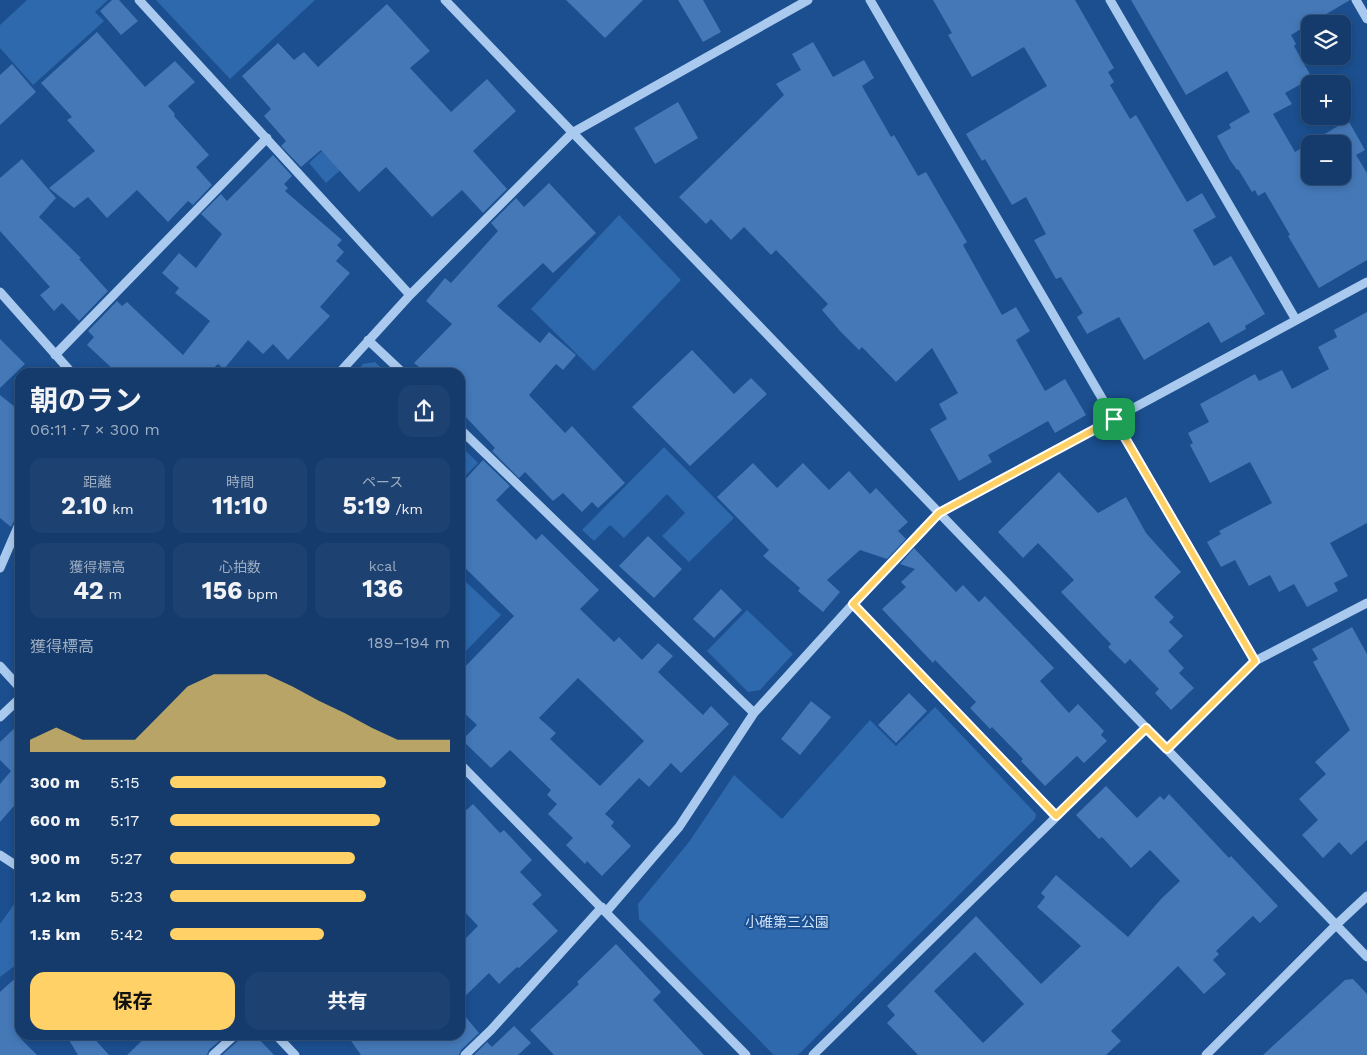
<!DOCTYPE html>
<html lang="ja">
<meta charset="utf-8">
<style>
body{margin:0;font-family:"Work Sans","Noto Sans JP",sans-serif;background:#1d4271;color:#f1f3f6;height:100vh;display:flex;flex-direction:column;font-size:19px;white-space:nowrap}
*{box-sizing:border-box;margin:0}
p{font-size:16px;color:#9dadc1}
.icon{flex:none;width:28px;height:28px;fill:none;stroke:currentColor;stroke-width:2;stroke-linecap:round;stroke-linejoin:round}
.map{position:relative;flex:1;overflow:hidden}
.details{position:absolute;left:15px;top:368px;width:450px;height:672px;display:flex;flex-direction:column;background:#143b6b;border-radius:15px;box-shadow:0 2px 8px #0003,0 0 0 1px #33557e}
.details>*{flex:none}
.tools{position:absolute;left:1301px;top:15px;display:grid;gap:10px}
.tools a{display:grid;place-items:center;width:50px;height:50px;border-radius:10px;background:#143b6b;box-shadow:0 2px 8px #0003,0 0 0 1px #33557e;font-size:25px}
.pin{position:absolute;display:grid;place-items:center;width:42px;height:42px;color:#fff;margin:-21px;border-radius:10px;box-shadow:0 2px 8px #0006}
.round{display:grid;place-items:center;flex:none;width:52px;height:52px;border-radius:15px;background:#1d4271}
.overview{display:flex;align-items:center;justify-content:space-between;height:85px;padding:0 15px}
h1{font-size:28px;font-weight:700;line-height:38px}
.metrics{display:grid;grid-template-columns:repeat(3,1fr);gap:8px;height:85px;padding:5px 15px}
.metrics div{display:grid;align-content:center;border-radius:12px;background:#1d4271;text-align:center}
.metrics b{font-size:25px;font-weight:700}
.metrics small{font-size:14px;font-weight:400}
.metrics p{font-size:14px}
.chart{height:140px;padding:10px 15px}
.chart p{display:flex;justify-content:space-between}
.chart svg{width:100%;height:90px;margin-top:5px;fill:#ffd166;opacity:.7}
.cta{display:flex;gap:10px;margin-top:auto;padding:10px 15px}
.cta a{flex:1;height:58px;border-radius:15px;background:#ffd166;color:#111;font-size:20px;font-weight:700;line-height:58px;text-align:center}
.cta a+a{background:#1d4271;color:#f1f3f6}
ul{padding:0 15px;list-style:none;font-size:16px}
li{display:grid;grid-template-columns:80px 60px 1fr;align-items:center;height:38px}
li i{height:12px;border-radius:6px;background:#ffd166}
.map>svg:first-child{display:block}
</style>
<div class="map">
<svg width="1367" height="1055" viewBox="0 0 1367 1055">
<rect width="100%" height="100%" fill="#1b4f8f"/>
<!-- green -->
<path fill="#2e69ad" d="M27 0H108L95 12 104 21 33 85 0 48V25Z
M156 0H315L230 79Z
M378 100 396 120 326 183 309 163Z
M619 215 681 280 594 371 531 309Z
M375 362 386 372H356L363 364Z
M460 445 478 463 460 481Z
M664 447 734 518 689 562 662 536 685 513 667 494 624 538 610 525 594 541 582 530Z
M465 581 501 615 460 657V587Z
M747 610 793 654 760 690 748 692 707 651Z
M935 707 1036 814 1035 819 798 1055H774L639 919 638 904 689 842 734 775 782 819 870 720 896 746Z
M20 896V962L0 977V924Z"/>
<!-- building -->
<path fill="#4478b7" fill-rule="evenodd" d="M112 0H119L138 21 121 35 100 11Z
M566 0H643L605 38Z
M678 0H703L721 32 703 42Z
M933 0H1075L1114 68 1108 72 1114 82 1110 85 1130 119 1136 115 1187 202 1202 193 1216 217 1193 230 1214 266 1231 256 1265 314 1245 326 1246 329 1221 343 1209 322 1144 360 1119 317 1087 334 1077 317 1083 313 1061 277 1056 279 1034 240 1046 234 1026 197 1012 205 985 159 982 161 966 134 1047 86 1024 47 972 77 948 35 952 33Z
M1131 0H1350L1291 35 1296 44 1294 46 1312 78 1285 93 1292 104 1273 114 1295 152 1348 120 1365 150 1356 155 1367 173V260L1319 288 1288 236 1290 235 1265 192 1258 196 1255 190 1252 192 1238 169 1237 170 1230 160 1217 136 1231 128 1229 124 1250 112 1227 71 1186 95ZM1310 144H1342V176H1310Z
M387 4 430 51 410 68 451 112 487 79 516 111 473 151 507 189 483 213 462 190 432 217 386 167 359 192 321 150 301 167 281 146 286 141 264 116 271 109 242 76 278 43 294 60 304 52 318 67Z
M97 32 145 87 175 61 195 82 168 106 175 114 174 116 209 155 196 167 212 185 193 205 188 201 168 222 137 190 107 218 88 197 74 208 49 188 95 151 67 120 72 117 41 83Z
M813 42 833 77 864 60 874 78 862 86 891 137 894 135 918 176 926 172 967 242 963 245 1002 315 1016 307 1030 331 1016 340 1045 391 1065 379 1086 415 1055 433 1048 421 988 455 992 462 959 481 930 429 947 419 939 404 958 393 932 348 896 382 862 347 859 350 840 331 822 310 828 304 776 250 771 255 744 227 731 240 711 219 706 224 679 197 784 95 776 84 801 70 792 54Z
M12 64 36 92 0 125V75Z
M678 102 698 138 655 164 634 128Z
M273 155 292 176 284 184 288 188 285 191 342 240 337 245 344 252 336 261 350 273 320 307 330 316 288 360 273 344 263 354 248 340 224 369 218 364 209 372H116L87 345 94 337 88 331 117 301 122 306 127 302 183 355 210 321 175 293 179 288 162 273 179 253 196 268 222 234 201 214 221 194 227 201Z
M22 159 56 198 39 217 81 258 79 259 108 291 79 321 62 303 54 311 40 295 50 287 0 231V178Z
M549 183 596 233 553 273 543 263 497 306 540 343 549 332 576 355 563 370 556 364 529 395 565 433 572 426 625 483 598 508 592 502 582 512 563 493 553 501 525 472 519 478 492 451 495 448 460 411V372H425L414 363 452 324 426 301 445 278 451 283 498 231 491 223 516 198 524 207Z
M1367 312V523L1330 543 1348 576 1334 583 1338 591 1307 607 1294 584 1279 592 1270 575 1249 586 1235 560 1221 567 1207 542 1221 534 1219 531 1272 503 1250 462 1210 483 1190 445 1193 443 1188 433 1209 422 1200 404 1255 374 1259 381 1282 370 1292 389 1329 369 1318 347 1337 337 1334 330Z
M0 339 25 364 0 388Z
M692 350 734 394 751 378 767 394 690 466 632 407Z
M0 395 20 411V516L16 517 11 527 0 518Z
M483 460 510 486 496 500 536 540 542 534 599 590 580 609 614 642 619 637 642 660 658 643 673 656 658 672 703 715 711 706 729 724 681 773 671 763 649 787 639 778 605 814 614 822 611 826 631 846 602 876 587 861 585 864 566 845 573 838 548 814 557 804 547 795 551 790 510 750 491 768 462 740 477 725 460 709V672L514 616 460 563V485ZM578 678 644 741 600 786 550 739 556 733 539 718Z
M753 463 777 488 803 463 829 490 849 471 870 494 876 488 908 522 898 531 906 539 887 559 860 550 827 580 840 592 823 612 798 591 800 588 763 556 769 550 717 497Z
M1059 472 1098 513 1126 497 1146 533 1181 572 1154 597 1174 617 1169 622 1183 636 1168 651 1184 668 1179 673 1194 688 1171 710 1155 693 1159 689 1130 659 1125 664 1108 647 1111 644 1061 592 1074 580 1038 543 1023 558 998 532Z
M648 536 682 569 654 598 619 566Z
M914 548 956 592 963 585 979 602 985 596 1054 668 1040 681 1069 713 1078 704 1104 731 1101 735 1107 741 1084 763 1077 756 1045 786 1021 761 1023 759 992 727 990 729 970 708 976 702 935 660 933 663 882 609 906 587 901 582 915 569 900 564Z
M721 589 742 610 714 638 693 619Z
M1352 627 1367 654V840L1351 855 1339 842 1323 858 1302 835 1318 820 1299 799 1326 774 1315 762 1350 730 1313 662 1318 659 1312 649Z
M909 693 927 711 896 743 878 725Z
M811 701 831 717 800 755 781 739Z
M20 723V799L0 822V784L11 771 0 760V742Z
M1106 786 1137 818 1160 796 1164 800 1169 794 1229 858 1231 856 1278 906 1260 923 1253 916 1216 951 1219 954 1213 960 1226 974 1204 994 1178 966 1111 1031 1121 1041 1106 1055H918L887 1023 895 1015 887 1006 976 916 1041 984 1081 946 1037 907 1045 897 1041 893 1056 875 1128 937 1161 899 1180 881 1150 850 1131 868 1102 837 1099 839 1076 815ZM975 952 1024 1004 983 1043 934 991Z
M473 804 500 833 504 830 532 860 520 872 542 895 532 904 558 931 519 968 517 967 499 984 489 973 460 1001V944L478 926 460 907V816Z
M616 944 661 992 653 1000 704 1055H554L530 1030 579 984 577 982Z
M20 974V1038L37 1055H0V992Z
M1353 979 1367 994V1055H1263L1345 980Z
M460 1010 479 1033 461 1050 459 1055H361L347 1035H460Z
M514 1026 531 1043 518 1055H474L487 1042 492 1047Z
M66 1035H91L109 1055H78Z
M148 1035H226L209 1050 207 1055H127Z
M241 1035H255L274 1055H222L239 1040Z"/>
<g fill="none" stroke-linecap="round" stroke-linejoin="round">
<!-- minor -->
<path stroke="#a9c9ee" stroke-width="9" d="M139 0 410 295
M445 0 1367 957
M870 0 1255 661
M1110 0 1296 320
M1356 0 1367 19
M0 292 71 372
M368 340 402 372
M55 355 267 138
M340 372 410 295 572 133 808 0
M460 429 754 713
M0 568 20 522
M853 604 1055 816
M0 666 20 688
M0 717 20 698
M1167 749 1255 661 1367 603
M460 764 746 1055
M0 855 20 868
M606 912 679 827 754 713 853 604 939 513 1367 282
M276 1035 295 1055
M213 1055 235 1035
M465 1055 491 1030 602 907
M813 1055 1147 728
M1206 1055 1336 925 1367 896"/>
</g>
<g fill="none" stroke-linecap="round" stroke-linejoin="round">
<!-- route casing -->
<g stroke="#fff" stroke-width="10">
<path id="route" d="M1114 419 1255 661 1167 749 1146 728 1056 816 853 604 939 513Z"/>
</g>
<!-- route -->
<use href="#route" stroke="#ffd166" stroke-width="6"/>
</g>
<g text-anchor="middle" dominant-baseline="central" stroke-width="4" stroke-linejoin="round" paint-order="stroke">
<!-- park labels -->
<g font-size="14" fill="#cfe3fa" stroke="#1b4f8f">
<text x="787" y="922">小碓第三公園</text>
</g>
</g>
</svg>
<div class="tools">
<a><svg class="icon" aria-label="layers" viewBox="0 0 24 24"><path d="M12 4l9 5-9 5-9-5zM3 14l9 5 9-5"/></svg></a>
<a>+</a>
<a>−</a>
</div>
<div class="pin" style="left:1114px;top:419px;background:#1e9e55"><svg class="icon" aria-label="arrive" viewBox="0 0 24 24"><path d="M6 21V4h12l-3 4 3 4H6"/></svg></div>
<section class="details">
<div class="overview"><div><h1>朝のラン</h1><p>06:11 · 7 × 300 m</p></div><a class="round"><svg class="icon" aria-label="share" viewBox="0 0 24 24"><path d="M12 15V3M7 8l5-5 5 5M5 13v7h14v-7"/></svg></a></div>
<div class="metrics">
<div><p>距離</p><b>2.10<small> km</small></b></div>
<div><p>時間</p><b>11:10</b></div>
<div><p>ペース</p><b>5:19<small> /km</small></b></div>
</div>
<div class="metrics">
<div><p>獲得標高</p><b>42<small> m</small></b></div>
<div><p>心拍数</p><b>156<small> bpm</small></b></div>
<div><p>kcal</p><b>136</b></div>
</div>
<div class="chart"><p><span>獲得標高</span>189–194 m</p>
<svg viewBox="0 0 160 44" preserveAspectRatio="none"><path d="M0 44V38L10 32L20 38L30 38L40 38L50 25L60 12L70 6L80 6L90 6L100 12L110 19L120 25L130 32L140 38L150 38L160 38V44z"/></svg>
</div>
<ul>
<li><b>300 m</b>5:15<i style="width:77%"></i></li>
<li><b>600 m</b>5:17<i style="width:75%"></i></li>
<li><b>900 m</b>5:27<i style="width:66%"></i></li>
<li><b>1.2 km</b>5:23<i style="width:70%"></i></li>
<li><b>1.5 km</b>5:42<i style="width:55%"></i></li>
</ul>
<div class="cta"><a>保存</a><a>共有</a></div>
</section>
</div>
